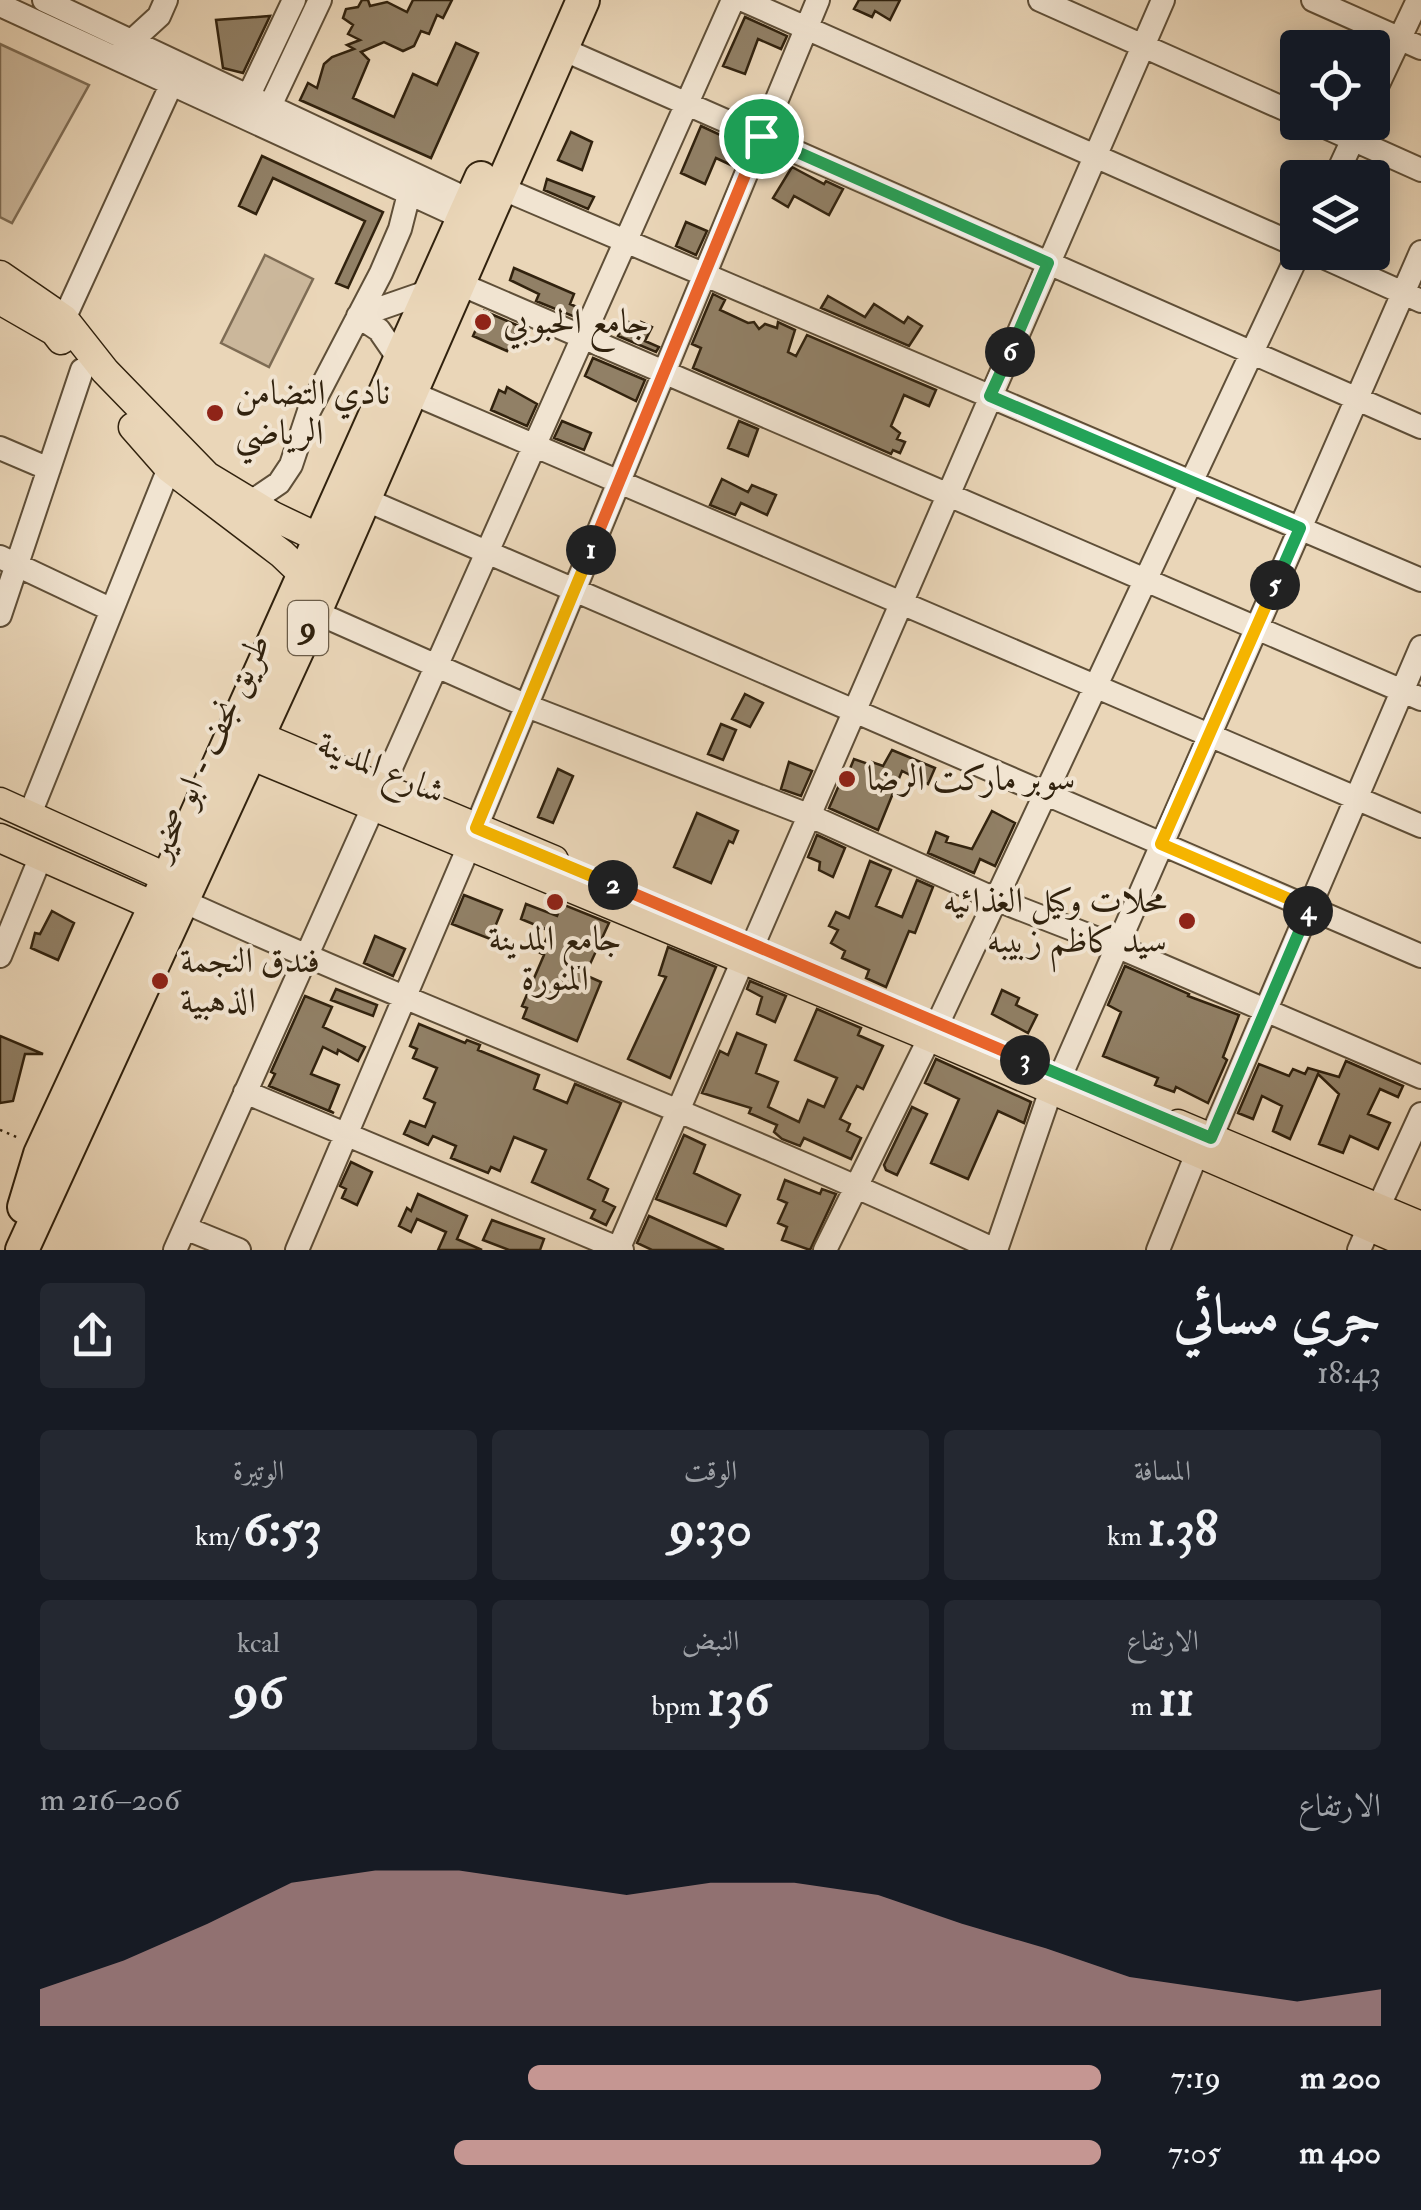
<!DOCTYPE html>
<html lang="ar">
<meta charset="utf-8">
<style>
body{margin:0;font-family:"IM FELL Double Pica",Amiri,serif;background:#242831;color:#f1f3f6;direction:rtl;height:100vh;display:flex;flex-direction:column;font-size:38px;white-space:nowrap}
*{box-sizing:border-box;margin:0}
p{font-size:32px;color:#9ea1a6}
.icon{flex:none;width:55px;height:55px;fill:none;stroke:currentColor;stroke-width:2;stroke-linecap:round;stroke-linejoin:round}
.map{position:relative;height:1250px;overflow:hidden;direction:ltr}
.details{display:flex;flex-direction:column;background:#171b24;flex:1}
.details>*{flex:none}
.tools{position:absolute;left:1280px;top:30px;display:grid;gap:20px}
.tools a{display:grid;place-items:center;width:110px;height:110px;border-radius:10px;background:#171b24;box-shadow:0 5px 25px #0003;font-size:50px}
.pin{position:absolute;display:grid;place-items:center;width:85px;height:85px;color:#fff;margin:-42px;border:5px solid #fff;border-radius:50%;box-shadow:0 2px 10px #0007}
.km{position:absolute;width:50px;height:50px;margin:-25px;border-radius:50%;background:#222;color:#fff;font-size:28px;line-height:50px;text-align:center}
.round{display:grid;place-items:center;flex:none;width:105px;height:105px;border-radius:10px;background:#242831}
.summary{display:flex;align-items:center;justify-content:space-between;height:170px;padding:0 40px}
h1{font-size:55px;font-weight:700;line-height:75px}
.metrics{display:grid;grid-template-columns:repeat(3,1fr);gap:15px;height:170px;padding:10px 40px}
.metrics div{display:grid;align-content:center;border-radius:10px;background:#242831;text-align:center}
.metrics b{font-size:50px;font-weight:700}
.metrics small{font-size:28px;font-weight:400}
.metrics p{font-size:28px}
.chart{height:280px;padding:20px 40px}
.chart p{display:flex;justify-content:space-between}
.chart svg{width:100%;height:180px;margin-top:10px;fill:#c59692;opacity:.7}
ul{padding:0 40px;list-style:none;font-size:32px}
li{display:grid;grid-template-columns:160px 120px 1fr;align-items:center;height:75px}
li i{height:25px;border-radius:12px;background:#c59692}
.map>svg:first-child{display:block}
</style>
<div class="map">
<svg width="1421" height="1250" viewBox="0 0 1421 1250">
<rect width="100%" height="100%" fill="#ead6b8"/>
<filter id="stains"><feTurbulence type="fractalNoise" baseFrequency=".002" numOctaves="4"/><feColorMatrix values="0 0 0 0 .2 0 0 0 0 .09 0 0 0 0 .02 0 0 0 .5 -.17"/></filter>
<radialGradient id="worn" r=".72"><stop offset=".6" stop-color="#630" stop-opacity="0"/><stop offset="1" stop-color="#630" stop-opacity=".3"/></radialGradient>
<!-- green -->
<path fill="#cbb79b" stroke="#7e6c54" stroke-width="2.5" d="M0 44 89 85 12 223 0 217Z
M265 255 313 279 269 367 221 343Z"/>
<!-- building -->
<path fill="#918066" stroke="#31220e" stroke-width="2.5" d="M362 0H368L370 6 387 2 407 12 413 0H452L443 18 437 15 429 34 421 31 414 46 403 51 384 42 361 52 369 60 353 98 394 117 413 74 437 85 456 43 478 53 431 158 300 100 308 83 317 88 324 64 332 57 354 49 347 45 360 40 348 34 353 25 343 18 346 9 358 7Z
M859 0H900L890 20 875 11 872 17 854 9Z
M270 16 243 73 223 68 216 20Z
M745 17 787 36 781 49 758 39 745 74 723 66Z
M701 126 742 145 733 166 716 158 705 184 681 173Z
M571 132 592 142 582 170 558 160Z
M262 156 383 212 348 288 336 283 365 221 273 178 256 214 239 206Z
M792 167 824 184 826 181 843 189 829 215 794 196 788 207 773 198Z
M547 179 594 197 588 209 544 190Z
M686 222 707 231 696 255 676 246Z
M514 268 574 294 570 304 579 308 575 317 536 301 539 294 510 280Z
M713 294 725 300 720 310 748 323 754 322 759 329 765 324 777 328 778 322 795 330 788 352 796 356 807 335 936 390 929 406 904 395 891 426 900 433 897 439 905 442 900 453 893 450 891 454 693 368 701 348 692 344Z
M828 296 865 317 874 304 904 323 908 317 922 326 909 346 821 308Z
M484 311 519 326 507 351 473 336Z
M625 320 639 327 641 322 652 327 645 341 659 347 656 352 618 336Z
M593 358 645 380 636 401 585 376Z
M507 387 537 404 527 426 491 410 499 390 505 393Z
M562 421 591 433 584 450 554 438Z
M739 421 758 429 748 456 728 448Z
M722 479 748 492 752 485 776 495 767 515 741 503 735 515 710 505Z
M745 694 763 703 750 727 732 719Z
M721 724 736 730 723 760 708 754Z
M892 750 935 768 928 784 902 771 878 830 829 808 846 769 849 771 854 759 871 765 872 762 883 766Z
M789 762 812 771 801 796 781 789Z
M558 769 573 776 553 823 538 817Z
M992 811 1015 823 995 866 980 859 974 873 928 853 936 832 948 837 946 842 972 849Z
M697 813 738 831 733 843 729 841 711 883 674 867Z
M817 835 845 848 833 877 819 870 820 862 808 857Z
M870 861 891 870 876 906 902 917 917 880 933 887 915 933 909 931 886 987 866 978 869 970 842 958 845 951 831 943 838 930 829 926 836 912 849 918Z
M464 895 502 910 490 939 452 924Z
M526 904 557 916 562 904 609 923 585 975 601 982 577 1041 523 1018 527 1008 522 1006 544 955 540 953 550 931 521 919Z
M52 911 74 923 58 960 31 948 35 933 40 934Z
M375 936 405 949 393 976 364 963Z
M668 947 716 967 670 1078 628 1059 666 977 659 975Z
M1125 966 1189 994 1188 996 1239 1015 1223 1057 1227 1060 1208 1103 1176 1087 1174 1092 1155 1085 1158 1078 1103 1056 1121 1012 1108 1005Z
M750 981 786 996 775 1022 757 1014 762 997 747 989Z
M336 989 377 1005 373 1016 331 1000Z
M1002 990 1019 998 1016 1005 1037 1015 1028 1033 992 1014Z
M305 996 332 1007 323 1027 365 1047 358 1061 338 1050 337 1054 323 1047 311 1074 339 1085 329 1110 334 1113 269 1086 275 1074 271 1072Z
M817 1009 861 1028 858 1035 883 1046 863 1089 857 1086 840 1119 850 1124 847 1131 861 1138 851 1159 804 1138 800 1146 782 1139 774 1132 777 1125 749 1113 751 1108 702 1093 720 1051 728 1055 737 1033 766 1045 756 1073 778 1082 768 1107 799 1122 808 1100 824 1107 837 1078 795 1060Z
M419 1024 465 1043 467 1040 480 1045 478 1050 539 1075 534 1089 567 1103 575 1084 621 1103 588 1179 608 1189 603 1201 615 1207 606 1225 591 1218 595 1210 532 1182 546 1150 514 1137 500 1171 491 1167 488 1173 451 1158 456 1146 433 1136 428 1145 404 1134 410 1121 425 1127 435 1103 424 1098 437 1068 413 1058 417 1049 410 1046Z
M0 1036 43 1054H25L13 1101 0 1103Z
M936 1059 1031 1102 1024 1123 998 1111 968 1179 931 1163 959 1099 925 1083Z
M1346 1061 1403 1086 1398 1097 1380 1089 1368 1114 1390 1123 1378 1149 1350 1136 1343 1153 1319 1144 1339 1094 1318 1074 1290 1139 1273 1131 1282 1106 1262 1096 1253 1119 1238 1113 1259 1064 1289 1076 1293 1069 1305 1074 1308 1068 1339 1077Z
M912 1107 927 1114 897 1175 886 1170 884 1165Z
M684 1135 705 1145 694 1173 740 1195 726 1226 656 1199Z
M351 1162 372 1172 357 1205 342 1198 346 1189 340 1186Z
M785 1180 820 1194 822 1189 836 1194 810 1250 782 1240 787 1227 778 1223 787 1203 778 1199Z
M418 1194 467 1216 457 1239 482 1250H438L446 1232 417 1219 411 1232 399 1226 407 1208 411 1211Z
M649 1216 724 1250H652L637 1243Z
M492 1220 544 1239 540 1250H509L483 1240Z"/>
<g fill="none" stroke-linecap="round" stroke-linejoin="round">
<!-- minor casing -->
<g stroke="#5f4f38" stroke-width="26">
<path id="minor" d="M44 0 471 201
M743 0 1298 246
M1040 0 1298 115
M1313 0 1421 48
M0 5 463 218
M124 48 159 16 166 0
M560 48 1421 427
M248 97 294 0
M1372 97 1418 0
M270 106 320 0
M1314 122 1421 170
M1335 178 1361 122
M501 188 1421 580
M1312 252 1421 301
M460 284 1421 699
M358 316 430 291
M358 316 379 330 399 359
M54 331 64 319 172 83
M412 393 1421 826
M0 448 49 469
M364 499 1421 956
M251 502 279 483 291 465 309 411 381 273 400 229 412 182
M0 557 112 610
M315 612 527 706 808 815 995 899 1116 946 1421 1077
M0 615 82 370
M382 788 733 0
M30 814 169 468
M476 828 818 0
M183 901C451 1023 728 1124 995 1250
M753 945 1163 0
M0 956 41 856
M938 1023 1299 252
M1061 1075 1421 252
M245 1092 622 1250
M1211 1138 1421 647
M1378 1208 1421 1114
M185 1228 239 1250
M175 1250 374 805
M297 1250 469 846
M618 1250 743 960
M825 1250 930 1037
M996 1250 1051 1090
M1158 1250 1197 1153
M1359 1250 1369 1227"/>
</g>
<!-- major casing -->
<g stroke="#31220e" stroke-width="31">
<path id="major" d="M0 275 64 319 105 371 207 476 273 516 319 538
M0 300 54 331 61 340
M133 427 169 468 282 554 303 574
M259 736 554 860
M250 755 930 1037 1421 1249
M0 802 168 878
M0 838 154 906
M1178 1124 1421 1226"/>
</g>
<!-- highway casing -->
<g stroke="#31220e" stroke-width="36">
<path id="highway" d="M24 1207 40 1154 168 878 481 178
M22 1250 315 612 583 0"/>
</g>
<!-- path -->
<path stroke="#31220e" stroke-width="2.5" stroke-dasharray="2.5 5" stroke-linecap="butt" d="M0 1130 19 1138"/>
<!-- minor -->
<use href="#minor" stroke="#f1e4d1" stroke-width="22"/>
<!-- major -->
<use href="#major" stroke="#ead6b8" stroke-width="28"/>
<!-- highway -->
<use href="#highway" stroke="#ead6b8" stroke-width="32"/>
</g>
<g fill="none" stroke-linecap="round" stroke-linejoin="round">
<!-- split-1 casing -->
<g stroke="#fff" stroke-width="20">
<path id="split-1" d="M591 550 761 136"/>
</g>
<!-- split-2 casing -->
<g stroke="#fff" stroke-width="20">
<path id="split-2" d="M591 550 476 828 613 885"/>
</g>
<!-- split-3 casing -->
<g stroke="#fff" stroke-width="20">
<path id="split-3" d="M613 885 1025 1060"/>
</g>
<!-- split-4 casing -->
<g stroke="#fff" stroke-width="20">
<path id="split-4" d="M1025 1060 1211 1138 1308 911"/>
</g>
<!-- split-5 casing -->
<g stroke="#fff" stroke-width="20">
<path id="split-5" d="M1275 585 1161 844 1310 908 1308 911"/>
</g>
<!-- split-6 casing -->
<g stroke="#fff" stroke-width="20">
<path id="split-6" d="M1010 352 990 396 1300 528 1275 585"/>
</g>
<!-- split-7 casing -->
<g stroke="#fff" stroke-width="20">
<path id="split-7" d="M761 136 1048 263 1010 352"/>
</g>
<!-- split-1 -->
<use href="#split-1" stroke="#f0652b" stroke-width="12"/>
<!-- split-2 -->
<use href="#split-2" stroke="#f5b400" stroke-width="12"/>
<!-- split-3 -->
<use href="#split-3" stroke="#f0652b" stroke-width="12"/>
<!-- split-4 -->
<use href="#split-4" stroke="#22a559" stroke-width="12"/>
<!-- split-5 -->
<use href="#split-5" stroke="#f5b400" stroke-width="12"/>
<!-- split-6 -->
<use href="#split-6" stroke="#22a559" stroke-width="12"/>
<!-- split-7 -->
<use href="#split-7" stroke="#22a559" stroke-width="12"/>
</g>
<!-- markers -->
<g fill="#8f2418" stroke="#f1e4d1" stroke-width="4">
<circle cx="483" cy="322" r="10"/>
<circle cx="215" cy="413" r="10"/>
<circle cx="847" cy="779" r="10"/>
<circle cx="555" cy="902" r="10"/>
<circle cx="1187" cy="921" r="10"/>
<circle cx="160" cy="981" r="10"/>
</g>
<g text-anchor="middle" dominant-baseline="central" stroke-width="8" stroke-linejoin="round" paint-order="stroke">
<!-- shield labels -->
<rect fill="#f1e4d1" stroke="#6b5c48" stroke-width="2.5" x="288" y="601" width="40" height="54" rx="8"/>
<g font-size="32" font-weight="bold" fill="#31220e">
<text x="308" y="628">9</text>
</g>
<!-- poi labels -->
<g font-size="35" fill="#31220e" stroke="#f1e4d1" text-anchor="start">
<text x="503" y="322">جامع الحبوبي</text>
<text x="235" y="393">نادي التضامن<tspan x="235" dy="40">الرياضي</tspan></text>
<text x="867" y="779">سوبر ماركت الرضا</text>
<text x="1167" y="901" text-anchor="end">محلات وكيل الغذائيه<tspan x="1167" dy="40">سيد كاظم زبيبه</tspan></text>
<text x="555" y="939" text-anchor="middle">جامع المدينة<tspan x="555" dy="40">المنورة</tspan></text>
<text x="180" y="961">فندق النجمة<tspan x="180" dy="40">الذهبية</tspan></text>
</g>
<!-- street labels -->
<g font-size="35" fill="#31220e" stroke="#f1e4d1">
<text transform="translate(209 747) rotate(-65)">طريق نجف - ابو صخير</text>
<text transform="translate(381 768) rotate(23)">شارع المدينة</text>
</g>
</g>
<rect width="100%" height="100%" filter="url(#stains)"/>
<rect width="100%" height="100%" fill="url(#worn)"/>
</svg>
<div class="tools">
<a><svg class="icon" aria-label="locate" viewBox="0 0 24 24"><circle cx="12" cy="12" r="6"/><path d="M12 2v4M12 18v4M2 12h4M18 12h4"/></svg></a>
<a><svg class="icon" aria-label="layers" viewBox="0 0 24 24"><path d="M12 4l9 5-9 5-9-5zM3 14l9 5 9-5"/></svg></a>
</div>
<div class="pin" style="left:761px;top:136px;background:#1e9e55"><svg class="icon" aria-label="arrive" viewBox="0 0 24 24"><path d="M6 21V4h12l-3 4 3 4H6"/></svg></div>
<b class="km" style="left:591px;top:550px">1</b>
<b class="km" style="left:613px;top:885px">2</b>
<b class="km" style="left:1025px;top:1060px">3</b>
<b class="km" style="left:1308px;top:911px">4</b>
<b class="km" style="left:1275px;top:585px">5</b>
<b class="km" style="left:1010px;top:352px">6</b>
</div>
<section class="details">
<div class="summary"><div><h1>جري مسائي</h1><p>18:43</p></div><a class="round"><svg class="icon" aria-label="share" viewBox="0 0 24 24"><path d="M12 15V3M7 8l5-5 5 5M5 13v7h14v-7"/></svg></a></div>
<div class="metrics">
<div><p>المسافة</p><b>1.38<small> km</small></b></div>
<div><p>الوقت</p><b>9:30</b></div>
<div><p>الوتيرة</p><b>6:53<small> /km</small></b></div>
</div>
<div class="metrics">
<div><p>الارتفاع</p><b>11<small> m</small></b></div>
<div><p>النبض</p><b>136<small> bpm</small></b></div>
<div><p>kcal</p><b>96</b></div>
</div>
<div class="chart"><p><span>الارتفاع</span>206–216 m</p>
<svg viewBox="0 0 160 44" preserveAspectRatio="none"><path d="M0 44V35L10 28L20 19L30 9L40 6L50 6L60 9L70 12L80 9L90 9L100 12L110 19L120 25L130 32L140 35L150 38L160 35V44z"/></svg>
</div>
<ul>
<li><b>200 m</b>7:19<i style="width:54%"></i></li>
<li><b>400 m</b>7:05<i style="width:61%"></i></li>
</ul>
</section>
